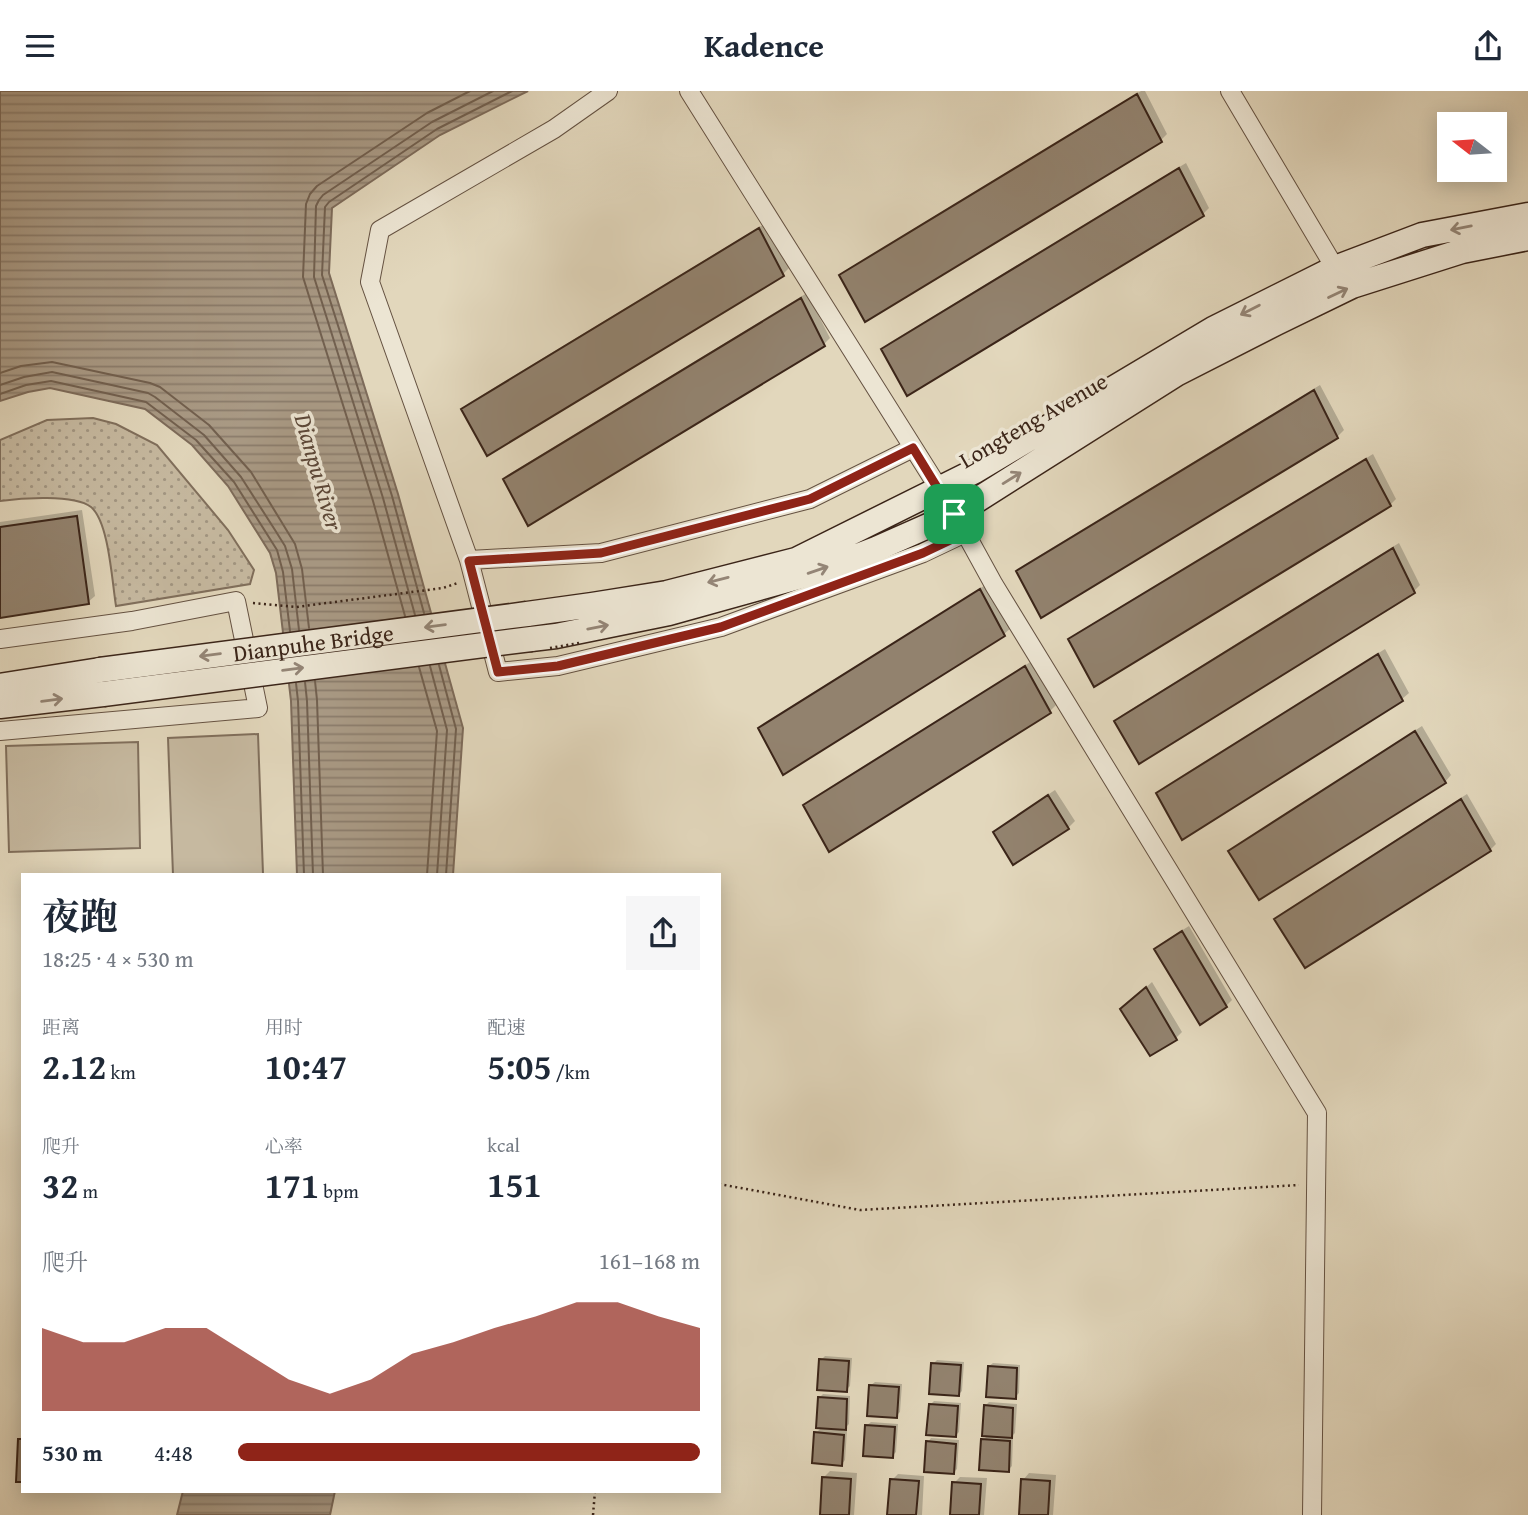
<!DOCTYPE html>
<html lang="zh">
<meta charset="utf-8">
<style>
body{margin:0;font-family:"Gentium Book Plus","Noto Serif SC",serif;background:#f6f6f7;color:#1f2937;height:100vh;display:flex;flex-direction:column;font-size:26px;white-space:nowrap}
*{box-sizing:border-box;margin:0}
p{font-size:23px;color:#747a83}
.icon{flex:none;width:38px;height:38px;fill:none;stroke:currentColor;stroke-width:2;stroke-linecap:round;stroke-linejoin:round}
.map{position:relative;flex:1;overflow:hidden}
.sheet{position:absolute;left:21px;top:782px;width:700px;height:620px;display:flex;flex-direction:column;background:#fff;border-radius:0px;box-shadow:0 4px 18px #0003}
.sheet>*{flex:none}
.needle{width:46px;rotate:287deg}
.controls{position:absolute;left:1437px;top:21px;display:grid;gap:14px}
.controls a{display:grid;place-items:center;width:70px;height:70px;border-radius:0px;background:#fff;box-shadow:0 4px 18px #0003;font-size:35px}
.pin{position:absolute;display:grid;place-items:center;width:60px;height:60px;color:#fff;margin:-30px;border-radius:14px;box-shadow:0 4px 10px #0006}
.round{display:grid;place-items:center;flex:none;width:74px;height:74px;border-radius:0px;background:#f6f6f7}
.headline{display:flex;align-items:center;justify-content:space-between;height:119px;padding:0 21px}
h1{font-size:38px;font-weight:700;line-height:52px}
.stats{display:grid;grid-template-columns:repeat(3,1fr);gap:10px;height:119px;padding:7px 21px}
.stats div{display:grid;align-content:center}
.stats b{font-size:35px;font-weight:700}
.stats small{font-size:19px;font-weight:400}
.stats p{font-size:19px}
.chart{height:196px;padding:14px 21px}
.chart p{display:flex;justify-content:space-between}
.chart svg{width:100%;height:126px;margin-top:7px;fill:#8f2418;opacity:.7}
ul{padding:0 21px;list-style:none;font-size:23px}
li{display:grid;grid-template-columns:112px 84px 1fr;align-items:center;height:52px}
li i{height:18px;border-radius:9px;background:#8f2418}
header{display:flex;justify-content:space-between;align-items:center;height:91px;padding:0 21px;background:#fff;font-size:32px;font-weight:700}
.map>svg:first-child{display:block}
</style>
<header><svg class="icon" aria-label="menu" viewBox="0 0 24 24"><path d="M4 6h16M4 12h16M4 18h16"/></svg>Kadence<svg class="icon" aria-label="share" viewBox="0 0 24 24"><path d="M12 15V3M7 8l5-5 5 5M5 13v7h14v-7"/></svg></header>
<div class="map">
<svg width="1528" height="1424" viewBox="0 0 1528 1424">
<defs>
<pattern id="grass-dots" width="8" height="8" patternUnits="userSpaceOnUse" patternTransform="scale(1.75)"><rect width="8" height="8" fill="#c6b9a0"/><path d="M2 2h.1M6 6h.1" fill="none" stroke="#a29682" stroke-width="1.8" stroke-linecap="round"/></pattern>
<pattern id="water-rules" width="6" height="5" patternUnits="userSpaceOnUse" patternTransform="scale(1.75)"><rect width="6" height="5" fill="#a99a85"/><path d="M0 2.5h6" fill="none" stroke="#8b7d6c"/></pattern>
</defs>
<rect width="100%" height="100%" fill="#e2d7bc"/>
<filter id="stains"><feTurbulence type="fractalNoise" baseFrequency=".00286" numOctaves="4"/><feColorMatrix values="0 0 0 0 .2 0 0 0 0 .09 0 0 0 0 .02 0 0 0 .5 -.17"/></filter>
<radialGradient id="worn" r=".72"><stop offset=".6" stop-color="#630" stop-opacity="0"/><stop offset="1" stop-color="#630" stop-opacity=".3"/></radialGradient>
<!-- grass -->
<path fill="url(#grass-dots)" stroke="#806f5c" stroke-width="2" d="M93 327 116 333 157 354 228 439 254 479 250 493 116 515C112 491 109 431 91 416 74 403 21 407 0 410V349L47 329Z"/>
<!-- garden -->
<path fill="#c6b9a0" stroke="#806f5c" stroke-width="2" d="M258 643 263 783 173 784 168 647Z
M138 651 140 757 9 761 6 655Z"/>
<!-- water -->
<path fill="url(#water-rules)" stroke="#7d6b5a" stroke-width="2" d="M0 0H528L440 44 332 117 329 182 398 403 463 637 453 784H297L291 610 276 482 270 462 228 395 192 354 145 318 50 297 28 301 0 310Z
M183 1400H335L330 1424H177Z"/>
<!-- shadow -->
<path fill="#0003" d="M1141 0H1145L1167 43 1161 49 841 184 848 178Z
M1186 72 1209 117 1203 123 883 258 889 252Z
M766 132 789 177 783 183 463 318 469 312Z
M807 202 830 247 824 253 529 432 505 388 511 382Z
M1320 294 1344 339 1337 346 1042 525 1018 480 1024 474Z
M1373 363 1396 408 1390 414 1070 549 1077 542Z
M82 419 95 505 88 511 0 526V431Z
M1399 452 1420 494 1414 500 1116 630 1122 624Z
M987 493 1011 537 1004 543 784 681 760 637 766 631Z
M1385 558 1409 602 1402 608 1182 746 1158 703 1164 696Z
M1032 570 1056 614 1050 620 805 714 811 708Z
M1422 635 1451 684 1445 691 1230 760 1237 754Z
M1055 699 1075 730 1068 737 1013 772 995 741 1001 735Z
M1467 703 1496 753 1490 759 1276 828 1282 822Z
M1189 835 1232 909 1226 915 1156 858 1162 852Z
M1152 891 1182 941 1176 947 1129 912Z
M825 1265 852 1267 850 1295 846 1299 821 1269Z
M937 1269 964 1271 962 1300 959 1303 933 1273Z
M993 1272 1020 1274 1019 1302 1015 1306 989 1275Z
M875 1291 902 1293 900 1321 896 1325 871 1294Z
M823 1303 850 1305 849 1333 842 1340H847L845 1369 842 1373 816 1342 823 1335 820 1306Z
M934 1310 961 1312 959 1341 956 1344 930 1314Z
M989 1311 1017 1313 1015 1342 1010 1347H1013L1012 1375 1008 1379 983 1349 988 1344 985 1315Z
M871 1331 898 1333 896 1361 892 1365 867 1334Z
M931 1347 959 1349 957 1378 953 1382 928 1351Z
M830 1380 857 1382 854 1424H822L824 1386Z
M1029 1382 1056 1384 1053 1424H1021L1023 1389Z
M898 1383 924 1385 922 1424H889L892 1389Z
M960 1386 987 1387 984 1424H952L954 1392Z"/>
<g fill="none" stroke-linecap="round" stroke-linejoin="round">
<!-- shore -->
<path stroke="#72604f" stroke-width="2" d="M0 282 21 275 52 271 150 292 160 296 209 334 251 381 295 453 302 478 309 537
M0 294 24 286 52 281 148 302 155 306 204 344 241 386 275 439 285 455 292 478 299 539
M0 303 26 294 51 290 146 311 196 349 234 391 277 459 283 481 290 540
M424 522 392 405 322 184 325 116 329 111 437 38 512 0
M415 524 383 407 314 186 316 115 319 109 323 104 432 31 493 0
M405 525 373 410 303 186 306 113 310 103 317 95 427 22 470 0
M439 574 456 638 446 784
M430 575 447 639 437 784
M419 576 437 640 427 784
M315 590 317 609 323 784
M305 591 307 610 313 784
M296 592 298 610 304 784"/>
</g>
<!-- building -->
<path fill="#92826e" stroke="#3b2519" stroke-width="2" d="M1137 3 1162 51 865 231 839 184Z
M1179 77 1204 125 907 305 881 258Z
M759 137 784 185 487 365 461 318Z
M801 207 825 255 528 435 503 388Z
M1314 299 1338 347 1041 527 1016 480Z
M1366 368 1391 415 1094 596 1068 548Z
M77 425 89 513 0 527V436Z
M1393 457 1415 502 1139 673 1114 630Z
M980 498 1005 545 783 684 758 637Z
M1378 563 1403 610 1182 749 1156 702Z
M1025 575 1051 622 829 761 803 714Z
M1415 640 1446 692 1259 809 1228 760Z
M1048 704 1069 738 1013 774 993 741Z
M1461 708 1491 760 1305 877 1274 828Z
M1182 840 1227 916 1200 934 1154 858Z
M1146 896 1177 949 1150 965 1120 918Z
M819 1268 849 1270 847 1301 817 1299Z
M931 1272 961 1274 959 1305 929 1303Z
M988 1275 1017 1277 1016 1308 986 1306Z
M869 1294 899 1296 897 1327 867 1325Z
M818 1306 847 1308 846 1339 816 1337Z
M929 1313 958 1315 956 1346 926 1344Z
M984 1314 1013 1317 1012 1347 982 1345Z
M865 1334 895 1336 893 1367 863 1365Z
M814 1341 844 1344 842 1375 812 1372Z
M18 1348H23V1391H16Z
M981 1348 1010 1350 1009 1381 979 1379Z
M926 1350 956 1353 954 1383 924 1381Z
M822 1386 851 1388 849 1424H820Z
M890 1388 919 1390 916 1424H887Z
M1021 1388 1050 1390 1048 1424H1019Z
M952 1391 981 1393 979 1424H950Z"/>
<g fill="none" stroke-linecap="round" stroke-linejoin="round">
<!-- minor casing -->
<g stroke="#655242" stroke-width="20">
<path id="minor" d="M608 0 554 38 380 139 370 191 469 469 601 462 810 408 913 357
M689 0 955 423 994 494 1317 1022 1312 1424
M1230 0 1335 177
M469 469 498 581 558 575 721 536 923 462 965 442
M0 548 132 530 236 510 258 617 0 640"/>
</g>
<!-- secondary casing -->
<g stroke="#3b2519" stroke-width="27">
<path id="secondary" d="M527 523 592 514 667 502 796 469 975 380 1213 238 1335 177 1422 144 1528 124
M531 548 556 545 669 522 816 481 876 458 955 423 1176 283 1276 232 1352 195 1462 160 1528 147
M0 595 100 579
M0 615 103 603"/>
</g>
<!-- path -->
<path stroke="#3b2519" stroke-width="2.5" stroke-dasharray="2 3.5" stroke-linecap="butt" d="M253 512 296 516 443 497 458 492
M719 1093 860 1119 1299 1094
M593 1424 595 1400"/>
<!-- minor -->
<use href="#minor" stroke="#ece5d3" stroke-width="18"/>
<!-- secondary -->
<use href="#secondary" stroke="#ece5d3" stroke-width="24"/>
<!-- secondary-bridge casing -->
<g stroke="#3b2519" stroke-width="27" stroke-linecap="butt">
<g id="secondary-bridge">
<path id="s1" d="M100 579 527 523"/>
<path d="M103 603 531 548"/>
</g>
</g>
<!-- path-bridge -->
<path stroke="#3b2519" stroke-width="2.5" stroke-dasharray="2 3.5" stroke-linecap="butt" d="M550 557 579 552"/>
<!-- secondary-bridge -->
<use href="#secondary-bridge" stroke="#ece5d3" stroke-width="24"/>
</g>
<!-- one-way arrows -->
<defs><path id="oneway-shaft" d="M-6 0H5M1.5-3L5.5 0L1.5 3" fill="none" stroke-width="1.6" stroke-linecap="round" stroke-linejoin="round" transform="scale(1.75)"/></defs>
<g stroke="#948576">
<use href="#oneway-shaft" transform="translate(1461 137) rotate(169)"/>
<use href="#oneway-shaft" transform="translate(1338 202) rotate(-25)"/>
<use href="#oneway-shaft" transform="translate(1250 219) rotate(153)"/>
<use href="#oneway-shaft" transform="translate(1012 387) rotate(-32)"/>
<use href="#oneway-shaft" transform="translate(818 479) rotate(-19)"/>
<use href="#oneway-shaft" transform="translate(718 489) rotate(166)"/>
<use href="#oneway-shaft" transform="translate(435 535) rotate(173)"/>
<use href="#oneway-shaft" transform="translate(598 536) rotate(-11)"/>
<use href="#oneway-shaft" transform="translate(210 564) rotate(173)"/>
<use href="#oneway-shaft" transform="translate(293 578) rotate(-7)"/>
<use href="#oneway-shaft" transform="translate(52 609) rotate(-7)"/>
</g>
<g fill="none" stroke-linecap="round" stroke-linejoin="round">
<!-- route casing -->
<g stroke="#fff" stroke-width="14">
<path id="route" d="M913 357 965 442 923 462 721 536 558 575 498 581 469 470 601 462 810 408Z"/>
</g>
<!-- route -->
<use href="#route" stroke="#8f2418" stroke-width="9"/>
</g>
<g text-anchor="middle" dominant-baseline="central" stroke-width="7" stroke-linejoin="round" paint-order="stroke">
<!-- street labels -->
<g font-size="23" fill="#3b2519" stroke="#ece5d3">
<text transform="translate(1033 329) rotate(-30)">Longteng Avenue</text>
<text stroke="none"><textPath href="#s1" startOffset="215">Dianpuhe Bridge</textPath></text>
</g>
<!-- water labels -->
<g font-size="24" font-style="italic" fill="#5c4839" stroke="#ece5d3">
<text transform="translate(319 381) rotate(74)">Dianpu River</text>
</g>
</g>
<rect width="100%" height="100%" filter="url(#stains)"/>
<rect width="100%" height="100%" fill="url(#worn)"/>
</svg>
<div class="controls">
<a><svg class="needle" viewBox="-14 -14 28 28"><path d="M0-13l5 13h-10z" fill="#e53935"/><path d="M0 13l5-13h-10z" fill="#747a83"/></svg></a>
</div>
<div class="pin" style="left:954px;top:423px;background:#1e9e55"><svg class="icon" aria-label="arrive" viewBox="0 0 24 24"><path d="M6 21V4h12l-3 4 3 4H6"/></svg></div>
<section class="sheet">
<div class="headline"><div><h1>夜跑</h1><p>18:25 · 4 × 530 m</p></div><a class="round"><svg class="icon" aria-label="share" viewBox="0 0 24 24"><path d="M12 15V3M7 8l5-5 5 5M5 13v7h14v-7"/></svg></a></div>
<div class="stats">
<div><p>距离</p><b>2.12<small> km</small></b></div>
<div><p>用时</p><b>10:47</b></div>
<div><p>配速</p><b>5:05<small> /km</small></b></div>
</div>
<div class="stats">
<div><p>爬升</p><b>32<small> m</small></b></div>
<div><p>心率</p><b>171<small> bpm</small></b></div>
<div><p>kcal</p><b>151</b></div>
</div>
<div class="chart"><p><span>爬升</span>161–168 m</p>
<svg viewBox="0 0 160 44" preserveAspectRatio="none"><path d="M0 44V15L10 20L20 20L30 15L40 15L50 24L60 33L70 38L80 33L90 24L100 20L110 15L120 11L130 6L140 6L150 11L160 15V44z"/></svg>
</div>
<ul>
<li><b>530 m</b>4:48<i style="width:100%"></i></li>
</ul>
</section>
</div>
